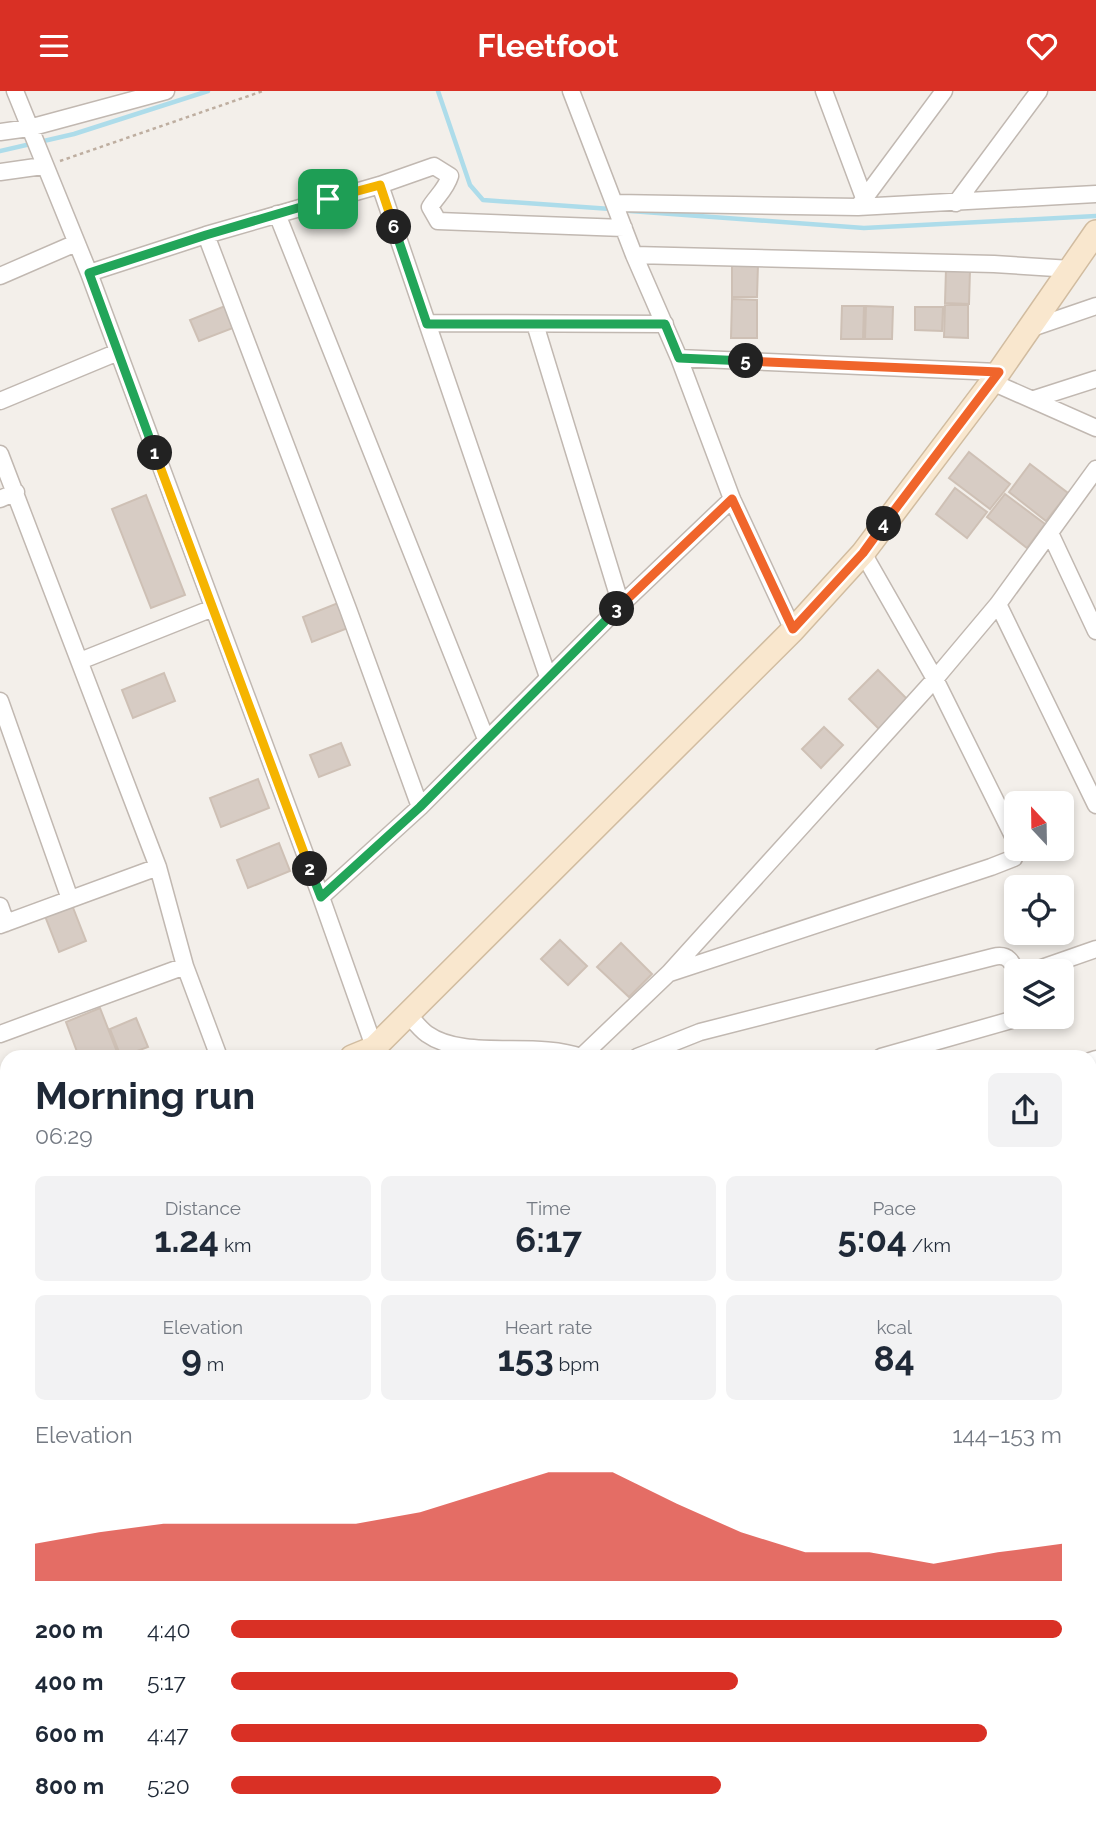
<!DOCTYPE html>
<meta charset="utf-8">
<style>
body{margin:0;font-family:Raleway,sans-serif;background:#f2f2f3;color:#1f2937;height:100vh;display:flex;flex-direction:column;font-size:26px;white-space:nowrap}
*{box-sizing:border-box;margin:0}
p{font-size:23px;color:#747a83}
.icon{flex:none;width:38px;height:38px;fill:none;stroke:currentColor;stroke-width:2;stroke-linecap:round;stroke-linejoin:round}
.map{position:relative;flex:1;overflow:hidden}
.panel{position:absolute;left:0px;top:959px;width:1097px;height:777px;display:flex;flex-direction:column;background:#fff;border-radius:21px 21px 0 0;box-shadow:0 4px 10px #0003}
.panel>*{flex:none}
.needle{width:46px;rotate:338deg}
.controls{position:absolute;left:1004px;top:700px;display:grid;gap:14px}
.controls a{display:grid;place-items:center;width:70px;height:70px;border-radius:10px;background:#fff;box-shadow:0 4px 10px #0003;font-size:35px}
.pin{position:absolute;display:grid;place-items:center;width:60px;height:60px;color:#fff;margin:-30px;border-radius:14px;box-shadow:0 4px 10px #0006}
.km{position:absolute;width:35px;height:35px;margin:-18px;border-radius:50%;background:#222;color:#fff;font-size:19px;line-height:35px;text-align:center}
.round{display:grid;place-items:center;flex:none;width:74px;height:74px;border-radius:10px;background:#f2f2f3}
.summary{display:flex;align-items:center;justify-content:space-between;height:119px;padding:0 35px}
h1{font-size:38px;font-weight:700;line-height:52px}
.figures{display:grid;grid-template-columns:repeat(3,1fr);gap:10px;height:119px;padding:7px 35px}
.figures div{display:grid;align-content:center;border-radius:10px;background:#f2f2f3;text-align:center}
.figures b{font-size:35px;font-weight:700}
.figures small{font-size:19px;font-weight:400}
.figures p{font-size:19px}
.chart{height:196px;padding:14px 35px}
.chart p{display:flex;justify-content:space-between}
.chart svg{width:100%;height:126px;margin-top:7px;fill:#d93025;opacity:.7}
ul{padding:0 35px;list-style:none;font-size:23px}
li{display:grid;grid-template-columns:112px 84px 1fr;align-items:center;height:52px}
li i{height:18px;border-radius:9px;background:#d93025}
header{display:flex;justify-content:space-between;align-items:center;height:91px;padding:0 35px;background:#d93025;color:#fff;font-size:32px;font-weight:700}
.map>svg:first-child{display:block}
</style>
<header><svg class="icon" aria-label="menu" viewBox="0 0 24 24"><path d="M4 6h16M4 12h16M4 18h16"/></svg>Fleetfoot<svg class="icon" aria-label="heart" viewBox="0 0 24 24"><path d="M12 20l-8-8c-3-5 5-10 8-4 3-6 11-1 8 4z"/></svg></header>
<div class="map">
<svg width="1096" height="1736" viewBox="0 0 1096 1736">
<rect width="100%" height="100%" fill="#f3efea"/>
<!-- residential -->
<path fill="#e7e0d9" d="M1096 1330V1659L1090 1652V1331Z"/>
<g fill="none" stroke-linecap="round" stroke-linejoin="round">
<!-- stream -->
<path stroke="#addcea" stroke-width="4.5" d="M438 0 470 94 483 109 611 118
M0 60 74 43 208 0
M630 120 864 137 1096 125"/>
</g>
<!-- building -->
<path fill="#d7ccc4" stroke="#cec0b5" stroke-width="2" d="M732 173H758L757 206H732Z
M946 178 970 179 969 213 945 212Z
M732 208 757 209V247H731Z
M945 214H968V247L944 246Z
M225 215 233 237 199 250 190 229Z
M842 215H864L863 248H841Z
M866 215 893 216 892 248H865Z
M915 216H943L942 240 915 239Z
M969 361 1010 393 990 418 949 387Z
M1030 373 1068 402 1046 430 1009 401Z
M955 397 987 421 967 447 936 423Z
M1005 403 1045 433 1027 457 987 426Z
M146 404 185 504 151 517 112 418Z
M338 512 348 537 312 551 303 526Z
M878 579 911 612 882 641 849 608Z
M164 582 175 610 133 627 122 599Z
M824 636 843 654 821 677 802 658Z
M341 652 350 674 319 686 310 664Z
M258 688 269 717 221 736 210 707Z
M279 752 290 780 248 797 237 769Z
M72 814 86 850 59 861 45 825Z
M560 849 587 875 568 894 541 868Z
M621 852 652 883 629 906 597 876Z
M100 917 119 966H79L66 931Z
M136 927 148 956 121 966 110 938Z"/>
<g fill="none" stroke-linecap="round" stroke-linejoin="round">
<!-- street casing -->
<g stroke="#c1b8b1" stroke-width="19">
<path id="street" d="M15 0 89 182 321 806 377 964
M571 0 634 164 994 173 1071 178
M824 0 864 107
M0 41 29 37 166 0
M0 81 43 75
M380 94 548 586
M615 112 858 116 1096 103
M956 112 1039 0
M858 116 944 0
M277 123 486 648
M206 144 348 518 420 716
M634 164 679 267 732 408 793 539
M89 182 206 144 380 94 434 75 450 85C446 98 437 105 430 116L438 130 624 137
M0 185 76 152
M427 232 665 233
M535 233 621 514
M1029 238 1096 215
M679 267 998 281
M992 291 1096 337
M1034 308 1096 288
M0 310 118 261
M0 363 158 776 185 875 219 966
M0 408 16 401
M1050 442 1096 540
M863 462 935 588 1017 753
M998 513 1096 714
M80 570 213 517
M0 610 70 808
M321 806 420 716 621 514 732 408
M0 815 6 832
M0 834 158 776
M1033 880 1096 858
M670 882 991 776 1014 767 1017 758
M408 923C414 930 420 938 427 943 465 970 535 949 581 966
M0 943 185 875
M581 966 669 882 935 588 998 513 1096 378
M637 966 700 941 993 866C1008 862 1013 871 1017 885
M881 966 1022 926
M1090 970 1096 968
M0 1257 7 1254
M1090 1358 1096 1356
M0 1381 7 1378
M1090 1443 1096 1442
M0 1462 7 1458
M1090 1491 1096 1489
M1090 1622 1096 1620
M0 1634 7 1608
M0 1691H7
M98 1729 99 1736
M1033 1729 1035 1736"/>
</g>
<!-- secondary casing -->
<g stroke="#d1bca0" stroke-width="26">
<path id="secondary" d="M352 966 374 957 793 539 863 462 992 291 1096 141
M0 1104 7 1101"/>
</g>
<!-- path -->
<path stroke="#beaea0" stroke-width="2.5" stroke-dasharray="3.5 3.5" stroke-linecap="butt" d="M60 70 263 0"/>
<!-- street -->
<use href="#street" stroke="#fff" stroke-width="16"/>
<!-- secondary -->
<use href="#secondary" stroke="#f9e7ce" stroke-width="23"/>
</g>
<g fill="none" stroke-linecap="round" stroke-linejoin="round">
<!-- split-1 casing -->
<g stroke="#fff" stroke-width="14">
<path id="split-1" d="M155 362 89 182 206 144 328 108"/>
</g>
<!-- split-2 casing -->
<g stroke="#fff" stroke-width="14">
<path id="split-2" d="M155 362 310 778"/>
</g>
<!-- split-3 casing -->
<g stroke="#fff" stroke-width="14">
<path id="split-3" d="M310 778 321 806 420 716 617 518"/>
</g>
<!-- split-4 casing -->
<g stroke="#fff" stroke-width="14">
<path id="split-4" d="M617 518 732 408 793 538 863 462 884 433"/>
</g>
<!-- split-5 casing -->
<g stroke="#fff" stroke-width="14">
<path id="split-5" d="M746 270 999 281 884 433"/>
</g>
<!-- split-6 casing -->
<g stroke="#fff" stroke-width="14">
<path id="split-6" d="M394 136 427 233H665L679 267 746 270"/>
</g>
<!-- split-7 casing -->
<g stroke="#fff" stroke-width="14">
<path id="split-7" d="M328 108 380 94 394 136"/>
</g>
<!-- split-1 -->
<use href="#split-1" stroke="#22a559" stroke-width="9"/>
<!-- split-2 -->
<use href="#split-2" stroke="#f5b400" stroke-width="9"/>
<!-- split-3 -->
<use href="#split-3" stroke="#22a559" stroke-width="9"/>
<!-- split-4 -->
<use href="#split-4" stroke="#f0652b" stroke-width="9"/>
<!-- split-5 -->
<use href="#split-5" stroke="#f0652b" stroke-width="9"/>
<!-- split-6 -->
<use href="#split-6" stroke="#22a559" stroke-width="9"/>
<!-- split-7 -->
<use href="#split-7" stroke="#f5b400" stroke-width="9"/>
</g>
</svg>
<div class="controls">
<a><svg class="needle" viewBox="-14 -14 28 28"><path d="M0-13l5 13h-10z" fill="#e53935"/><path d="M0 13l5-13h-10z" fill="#747a83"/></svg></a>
<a><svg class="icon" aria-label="locate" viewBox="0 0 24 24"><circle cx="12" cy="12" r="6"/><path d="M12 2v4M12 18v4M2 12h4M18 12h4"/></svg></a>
<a><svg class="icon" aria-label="layers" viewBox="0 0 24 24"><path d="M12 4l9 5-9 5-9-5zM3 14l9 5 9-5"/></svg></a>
</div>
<div class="pin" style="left:328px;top:108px;background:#1e9e55"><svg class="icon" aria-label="arrive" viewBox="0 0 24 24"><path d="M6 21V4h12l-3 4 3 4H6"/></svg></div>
<b class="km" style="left:155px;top:362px">1</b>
<b class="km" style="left:310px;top:778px">2</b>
<b class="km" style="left:617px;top:518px">3</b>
<b class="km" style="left:884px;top:433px">4</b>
<b class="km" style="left:746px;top:270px">5</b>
<b class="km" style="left:394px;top:136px">6</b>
<section class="panel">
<div class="summary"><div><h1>Morning run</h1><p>06:29</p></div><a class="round"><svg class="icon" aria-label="share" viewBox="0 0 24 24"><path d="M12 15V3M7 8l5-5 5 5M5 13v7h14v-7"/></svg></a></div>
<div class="figures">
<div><p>Distance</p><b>1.24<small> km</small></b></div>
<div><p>Time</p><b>6:17</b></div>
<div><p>Pace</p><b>5:04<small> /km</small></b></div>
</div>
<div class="figures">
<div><p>Elevation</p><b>9<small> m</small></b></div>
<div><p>Heart rate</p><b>153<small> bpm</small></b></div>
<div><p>kcal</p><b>84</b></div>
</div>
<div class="chart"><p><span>Elevation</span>144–153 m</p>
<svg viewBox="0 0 160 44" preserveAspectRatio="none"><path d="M0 44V31L10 27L20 24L30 24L40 24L50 24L60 20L70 13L80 6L90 6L100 17L110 27L120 34L130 34L140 38L150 34L160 31V44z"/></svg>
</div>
<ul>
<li><b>200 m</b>4:40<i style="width:100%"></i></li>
<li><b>400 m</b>5:17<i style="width:61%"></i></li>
<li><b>600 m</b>4:47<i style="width:91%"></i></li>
<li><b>800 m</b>5:20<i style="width:59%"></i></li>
</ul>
</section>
</div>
